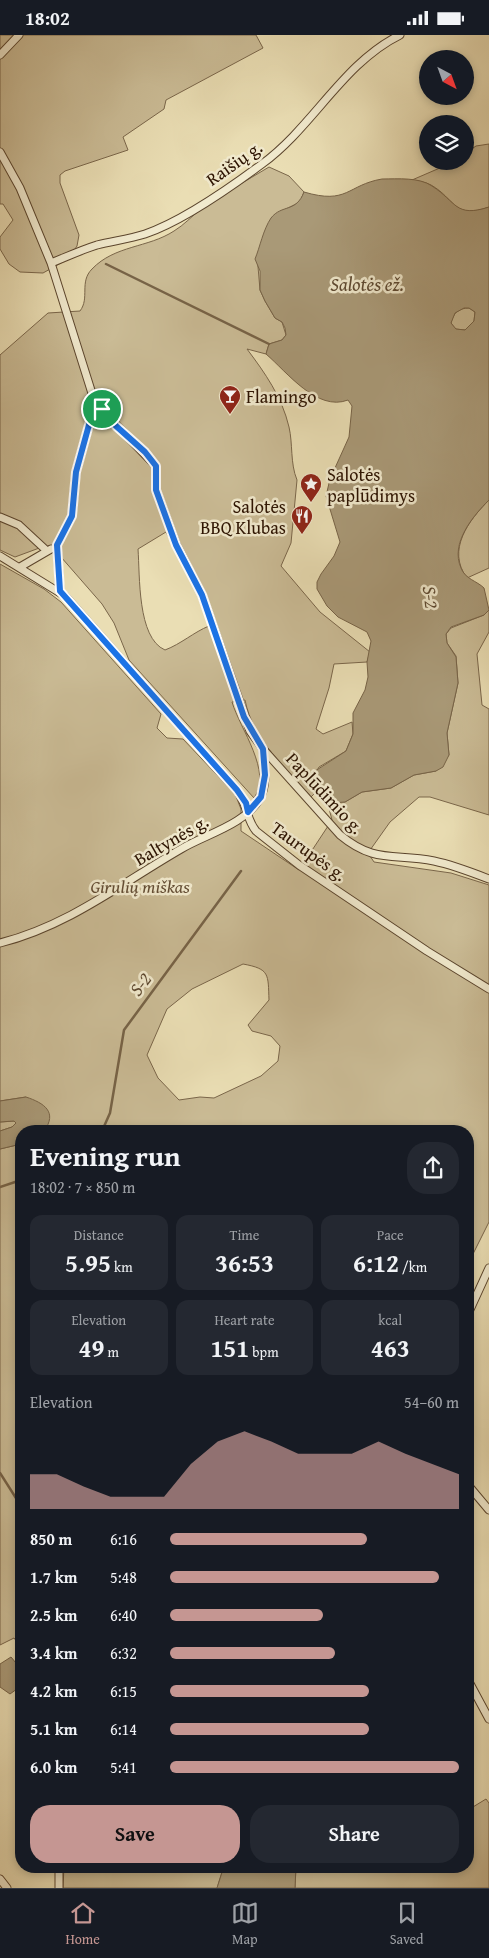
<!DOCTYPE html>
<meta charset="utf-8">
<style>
body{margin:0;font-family:"Gentium Book Plus",serif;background:#242831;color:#f1f3f6;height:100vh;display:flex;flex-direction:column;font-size:19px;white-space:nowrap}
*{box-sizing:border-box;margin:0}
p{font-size:16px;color:#9ea1a6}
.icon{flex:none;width:28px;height:28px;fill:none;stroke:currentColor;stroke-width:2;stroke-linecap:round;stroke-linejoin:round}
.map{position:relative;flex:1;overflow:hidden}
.panel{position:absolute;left:15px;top:1090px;width:459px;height:748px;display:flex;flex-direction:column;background:#171b24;border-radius:20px;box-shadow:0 2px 8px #0003}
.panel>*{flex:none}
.needle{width:32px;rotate:139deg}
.tools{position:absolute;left:419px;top:15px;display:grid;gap:10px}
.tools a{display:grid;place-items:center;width:55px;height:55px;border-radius:50%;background:#171b24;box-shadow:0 2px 8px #0003;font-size:25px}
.pin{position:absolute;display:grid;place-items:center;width:42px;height:42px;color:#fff;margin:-21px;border:2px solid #fff;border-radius:50%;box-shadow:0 1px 5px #0007}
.round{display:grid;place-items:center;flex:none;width:52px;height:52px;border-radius:20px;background:#242831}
.head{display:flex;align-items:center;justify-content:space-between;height:85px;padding:0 15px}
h1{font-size:28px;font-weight:800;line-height:38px}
.metrics{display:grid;grid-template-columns:repeat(3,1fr);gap:8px;height:85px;padding:5px 15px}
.metrics div{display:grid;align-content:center;border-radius:12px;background:#242831;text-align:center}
.metrics b{font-size:25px;font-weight:800}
.metrics small{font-size:14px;font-weight:400}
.metrics p{font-size:14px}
.chart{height:140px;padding:10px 15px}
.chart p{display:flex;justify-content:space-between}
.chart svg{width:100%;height:90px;margin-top:5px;fill:#c59692;opacity:.7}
.cta{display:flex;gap:10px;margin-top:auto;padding:10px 15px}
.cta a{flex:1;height:58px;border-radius:20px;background:#c59692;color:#111;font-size:20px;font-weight:800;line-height:58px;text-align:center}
.cta a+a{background:#242831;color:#f1f3f6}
ul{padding:0 15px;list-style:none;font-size:16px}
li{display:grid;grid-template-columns:80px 60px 1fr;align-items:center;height:38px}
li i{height:12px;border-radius:6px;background:#c59692}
.status{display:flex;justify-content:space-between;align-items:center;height:35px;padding:0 25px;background:#171b24;direction:ltr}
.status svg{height:14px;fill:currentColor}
.dock{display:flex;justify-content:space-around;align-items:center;height:70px;border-top:1px solid #363941;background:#171b24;font-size:14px;color:#9ea1a6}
.dock a{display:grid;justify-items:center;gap:2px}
.dock .active{color:#c59692}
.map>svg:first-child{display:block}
</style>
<div class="status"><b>18:02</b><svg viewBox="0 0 49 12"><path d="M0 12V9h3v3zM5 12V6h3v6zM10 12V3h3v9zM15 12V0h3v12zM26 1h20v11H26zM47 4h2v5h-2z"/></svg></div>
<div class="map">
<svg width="489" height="1853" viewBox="0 0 489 1853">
<rect width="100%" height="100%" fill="#eadeb4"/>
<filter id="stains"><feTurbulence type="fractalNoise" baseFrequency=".004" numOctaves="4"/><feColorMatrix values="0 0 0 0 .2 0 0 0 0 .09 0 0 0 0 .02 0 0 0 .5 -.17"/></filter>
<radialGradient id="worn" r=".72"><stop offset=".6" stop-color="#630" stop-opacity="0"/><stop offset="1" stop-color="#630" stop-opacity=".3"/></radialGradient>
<!-- green -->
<path fill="#cabb95" stroke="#7a664a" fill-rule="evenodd" d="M0 0H256L263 13 166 65 164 74 123 102 128 115 65 136 60 140V148L79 200 77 211 68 224 43 238 20 237 9 229 0 214V202L13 185 3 169H0Z
M489 109V172C453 185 456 164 431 150 426 147 418 146 412 145L456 126H465L467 117 476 111Z
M269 132 289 141 304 157 300 167 284 175 257 220 260 255 265 266 275 283 282 287 286 300 282 305 269 309 266 319 247 314C265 338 282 362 289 392 293 409 290 428 297 445L291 508 281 531 320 577 370 617 367 627 334 629 329 653 316 694 323 699 352 687 353 699 346 716 319 732 311 746 317 756 311 762C285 732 253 705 245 665L232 667C240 694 273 737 254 763L129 625 114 588 102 569 54 514 42 512 15 522 0 515V320L48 278 80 276C90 263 79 247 92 234 115 210 148 213 174 196 184 190 192 181 201 174 222 159 246 146 269 132ZM166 497 197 556 209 591C194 597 181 609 165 615 137 603 140 540 138 514Z
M469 273 475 277 474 286 465 295 455 294 451 288C453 278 459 273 469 273Z
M489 465V533L467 543C446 515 469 485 489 465Z
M0 529 44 554 61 567 161 679 157 693 167 703 183 704 235 759 241 774V796L299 835 332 785 327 766 345 767 362 757 391 753 414 740 436 736 449 720 447 698 458 648 456 621 447 608 446 599 451 593 484 580 489 575V597L477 619 482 670 489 674V780L430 762H419L390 787 368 818 374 827 451 838 489 850V1187L468 1229V1096H44L26 1062 0 1066ZM243 929C270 934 268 939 269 965L248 990 252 996 271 1001 280 1011 278 1026 261 1041 214 1063 200 1062 179 1065 158 1043 147 1020 167 974 192 954Z
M14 1086 16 1088 12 1092 0 1096V1087Z
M21 1109V1612L14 1603 0 1610V1114Z
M486 1764 489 1768V1853H295L296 1831H468V1775Z
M64 1831H224L217 1853H63Z"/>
<!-- water -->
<path fill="#a99977" stroke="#776347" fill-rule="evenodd" d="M382 144C398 144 419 142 432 151 457 167 455 183 489 172V465C473 481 450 508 461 533 465 544 477 546 484 553L489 575 484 580 451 592 446 599 447 608 456 622 458 648 447 698 449 720 443 732 436 736 414 740 391 753 362 757 345 767 332 768 322 761 311 746 312 738 346 716 353 699V678L365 655 368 642 367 627 371 606 367 597 338 582 327 571 317 554V547L321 539 334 521 340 507 326 461 330 444 349 402 352 371 348 365C317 377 287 337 266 319L269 309 282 305 286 300 285 293 282 287 275 283 265 266 260 255V236L255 224C260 212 263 195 271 183 282 169 296 178 304 157 348 170 347 150 382 144ZM464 273H469L475 277 474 286 465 295 456 294 451 288 455 278Z
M26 1062C44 1068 58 1077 44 1096H21V1109L0 1114V1096L12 1092 16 1088 14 1086 0 1087V1066Z
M11 1622 21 1634V1651L10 1659 0 1652V1629Z
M224 1831H296L295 1853H217Z"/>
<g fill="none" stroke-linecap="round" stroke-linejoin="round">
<!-- stream -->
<path stroke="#776347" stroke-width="2.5" d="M106 229 269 309
M102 1096 110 1078 124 995 241 836
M0 1152 21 1145
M0 1438 21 1471"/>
<!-- street casing -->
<g stroke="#5b452d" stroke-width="9">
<path id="street" d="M0 20 19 0
M0 117 20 153 51 228 95 368 76 437 72 481 57 510 60 556
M51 228C66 222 81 215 97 210 113 206 129 204 145 199 181 187 231 152 262 129 313 92 343 28 400 0
M95 368 156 431V455L176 509 202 560 250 696 263 714 340 800C375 829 394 818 434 826 453 830 471 837 489 844
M0 482 19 490 47 516
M0 521 65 561 237 755C247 768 246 784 256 796L299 830 427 916 489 954
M20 532 51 514
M0 908C68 891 122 848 181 814 206 799 245 790 260 763 268 749 264 730 263 714
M468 1279 489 1233
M468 1450 489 1475
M468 1645 489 1684
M0 1844 7 1853
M59 1853V1831"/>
</g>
<!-- street -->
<use href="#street" stroke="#f1eace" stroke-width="7"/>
</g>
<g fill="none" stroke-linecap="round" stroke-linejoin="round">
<!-- route casing -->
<g stroke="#fff" stroke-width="10">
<path id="route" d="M95 368 116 391 145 417 156 431V455L176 510 202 560 244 682 263 714 265 740 261 762 248 777 246 768 237 755 60 556 57 510 72 481 76 437Z"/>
</g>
<!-- route -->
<use href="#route" stroke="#1a73e8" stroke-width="6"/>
</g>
<!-- icons -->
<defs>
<g id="bar-pin" transform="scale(1.125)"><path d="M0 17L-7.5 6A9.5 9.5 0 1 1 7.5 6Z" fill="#8f2418" stroke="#f1eace"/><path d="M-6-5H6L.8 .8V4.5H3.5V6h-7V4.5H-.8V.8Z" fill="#fff"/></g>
<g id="sight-pin" transform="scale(1.125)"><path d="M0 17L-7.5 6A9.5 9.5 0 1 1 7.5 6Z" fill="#8f2418" stroke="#f1eace"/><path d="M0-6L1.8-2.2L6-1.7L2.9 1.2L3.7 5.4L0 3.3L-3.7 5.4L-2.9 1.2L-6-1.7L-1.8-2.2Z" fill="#fff"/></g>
<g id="restaurant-pin" transform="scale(1.125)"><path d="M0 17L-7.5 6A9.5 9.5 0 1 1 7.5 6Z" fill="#8f2418" stroke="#f1eace"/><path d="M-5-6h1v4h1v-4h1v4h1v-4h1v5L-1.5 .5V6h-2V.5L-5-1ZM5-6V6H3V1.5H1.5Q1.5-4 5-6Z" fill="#fff"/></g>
</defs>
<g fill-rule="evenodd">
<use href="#bar-pin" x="230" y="361"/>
<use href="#sight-pin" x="311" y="449"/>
<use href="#restaurant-pin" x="302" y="481"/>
</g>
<g text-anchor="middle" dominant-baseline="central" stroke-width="5" stroke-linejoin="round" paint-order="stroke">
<!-- street labels -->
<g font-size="18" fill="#2b1200" stroke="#f1eace">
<text transform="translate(234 128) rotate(-35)">Raišių g.</text>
<text transform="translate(325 758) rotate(47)">Paplūdimio g.</text>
<text transform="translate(171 805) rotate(-30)">Baltynės g.</text>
<text transform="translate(309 816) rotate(36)">Taurupės g.</text>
</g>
<!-- poi labels -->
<g font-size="18" fill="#2b1200" stroke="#f1eace" text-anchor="start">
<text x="246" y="361">Flamingo</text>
<text x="327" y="439">Salotės<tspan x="327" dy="21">paplūdimys</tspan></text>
<text x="286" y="471" text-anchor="end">Salotės<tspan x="286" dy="21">BBQ Klubas</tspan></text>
</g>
<!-- park labels -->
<g font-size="18" font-style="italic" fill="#634d34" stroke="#f1eace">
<text x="140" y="851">Girulių miškas</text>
</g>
<!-- water labels -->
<g font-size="19" font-style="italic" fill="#5d4830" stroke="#f1eace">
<text x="367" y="249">Salotės ež.</text>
<text transform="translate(431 562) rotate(83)">S-2</text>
<text transform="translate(140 949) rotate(-53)">S-2</text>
</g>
</g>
<rect width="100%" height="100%" filter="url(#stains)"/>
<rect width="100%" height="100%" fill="url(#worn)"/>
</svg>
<div class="tools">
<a><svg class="needle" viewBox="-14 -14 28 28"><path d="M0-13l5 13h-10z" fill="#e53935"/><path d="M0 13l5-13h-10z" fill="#9ea1a6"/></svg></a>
<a><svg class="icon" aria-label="layers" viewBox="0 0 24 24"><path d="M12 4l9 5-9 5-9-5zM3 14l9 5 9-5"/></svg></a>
</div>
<div class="pin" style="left:102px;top:374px;background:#1e9e55"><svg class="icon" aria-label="arrive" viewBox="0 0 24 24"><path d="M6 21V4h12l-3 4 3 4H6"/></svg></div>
<section class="panel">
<div class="head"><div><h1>Evening run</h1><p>18:02 · 7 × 850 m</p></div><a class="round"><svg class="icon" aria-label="share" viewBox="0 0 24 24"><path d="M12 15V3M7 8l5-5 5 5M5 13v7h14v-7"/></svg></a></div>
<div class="metrics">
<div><p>Distance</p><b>5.95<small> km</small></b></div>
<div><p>Time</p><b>36:53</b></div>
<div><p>Pace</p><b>6:12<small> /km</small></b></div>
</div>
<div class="metrics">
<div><p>Elevation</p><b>49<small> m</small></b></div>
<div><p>Heart rate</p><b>151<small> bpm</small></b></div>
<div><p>kcal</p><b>463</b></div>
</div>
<div class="chart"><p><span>Elevation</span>54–60 m</p>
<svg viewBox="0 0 160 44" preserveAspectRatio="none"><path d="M0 44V27L10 27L20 33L30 38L40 38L50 38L60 22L70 11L80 6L90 11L100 17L110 17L120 17L130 11L140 17L150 22L160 27V44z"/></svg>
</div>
<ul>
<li><b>850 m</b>6:16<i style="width:68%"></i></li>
<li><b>1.7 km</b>5:48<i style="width:93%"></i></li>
<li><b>2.5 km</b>6:40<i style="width:53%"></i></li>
<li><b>3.4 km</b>6:32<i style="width:57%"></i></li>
<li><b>4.2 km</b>6:15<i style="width:69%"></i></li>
<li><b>5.1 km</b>6:14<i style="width:69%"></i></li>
<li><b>6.0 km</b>5:41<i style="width:100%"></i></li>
</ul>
<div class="cta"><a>Save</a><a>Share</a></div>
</section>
</div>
<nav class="dock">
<a class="active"><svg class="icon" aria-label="home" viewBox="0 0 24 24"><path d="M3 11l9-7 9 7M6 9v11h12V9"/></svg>Home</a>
<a><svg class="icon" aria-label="map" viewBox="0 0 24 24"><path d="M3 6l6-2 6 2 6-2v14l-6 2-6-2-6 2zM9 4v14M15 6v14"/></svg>Map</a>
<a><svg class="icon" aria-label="saved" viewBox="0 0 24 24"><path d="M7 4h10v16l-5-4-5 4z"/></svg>Saved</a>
</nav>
